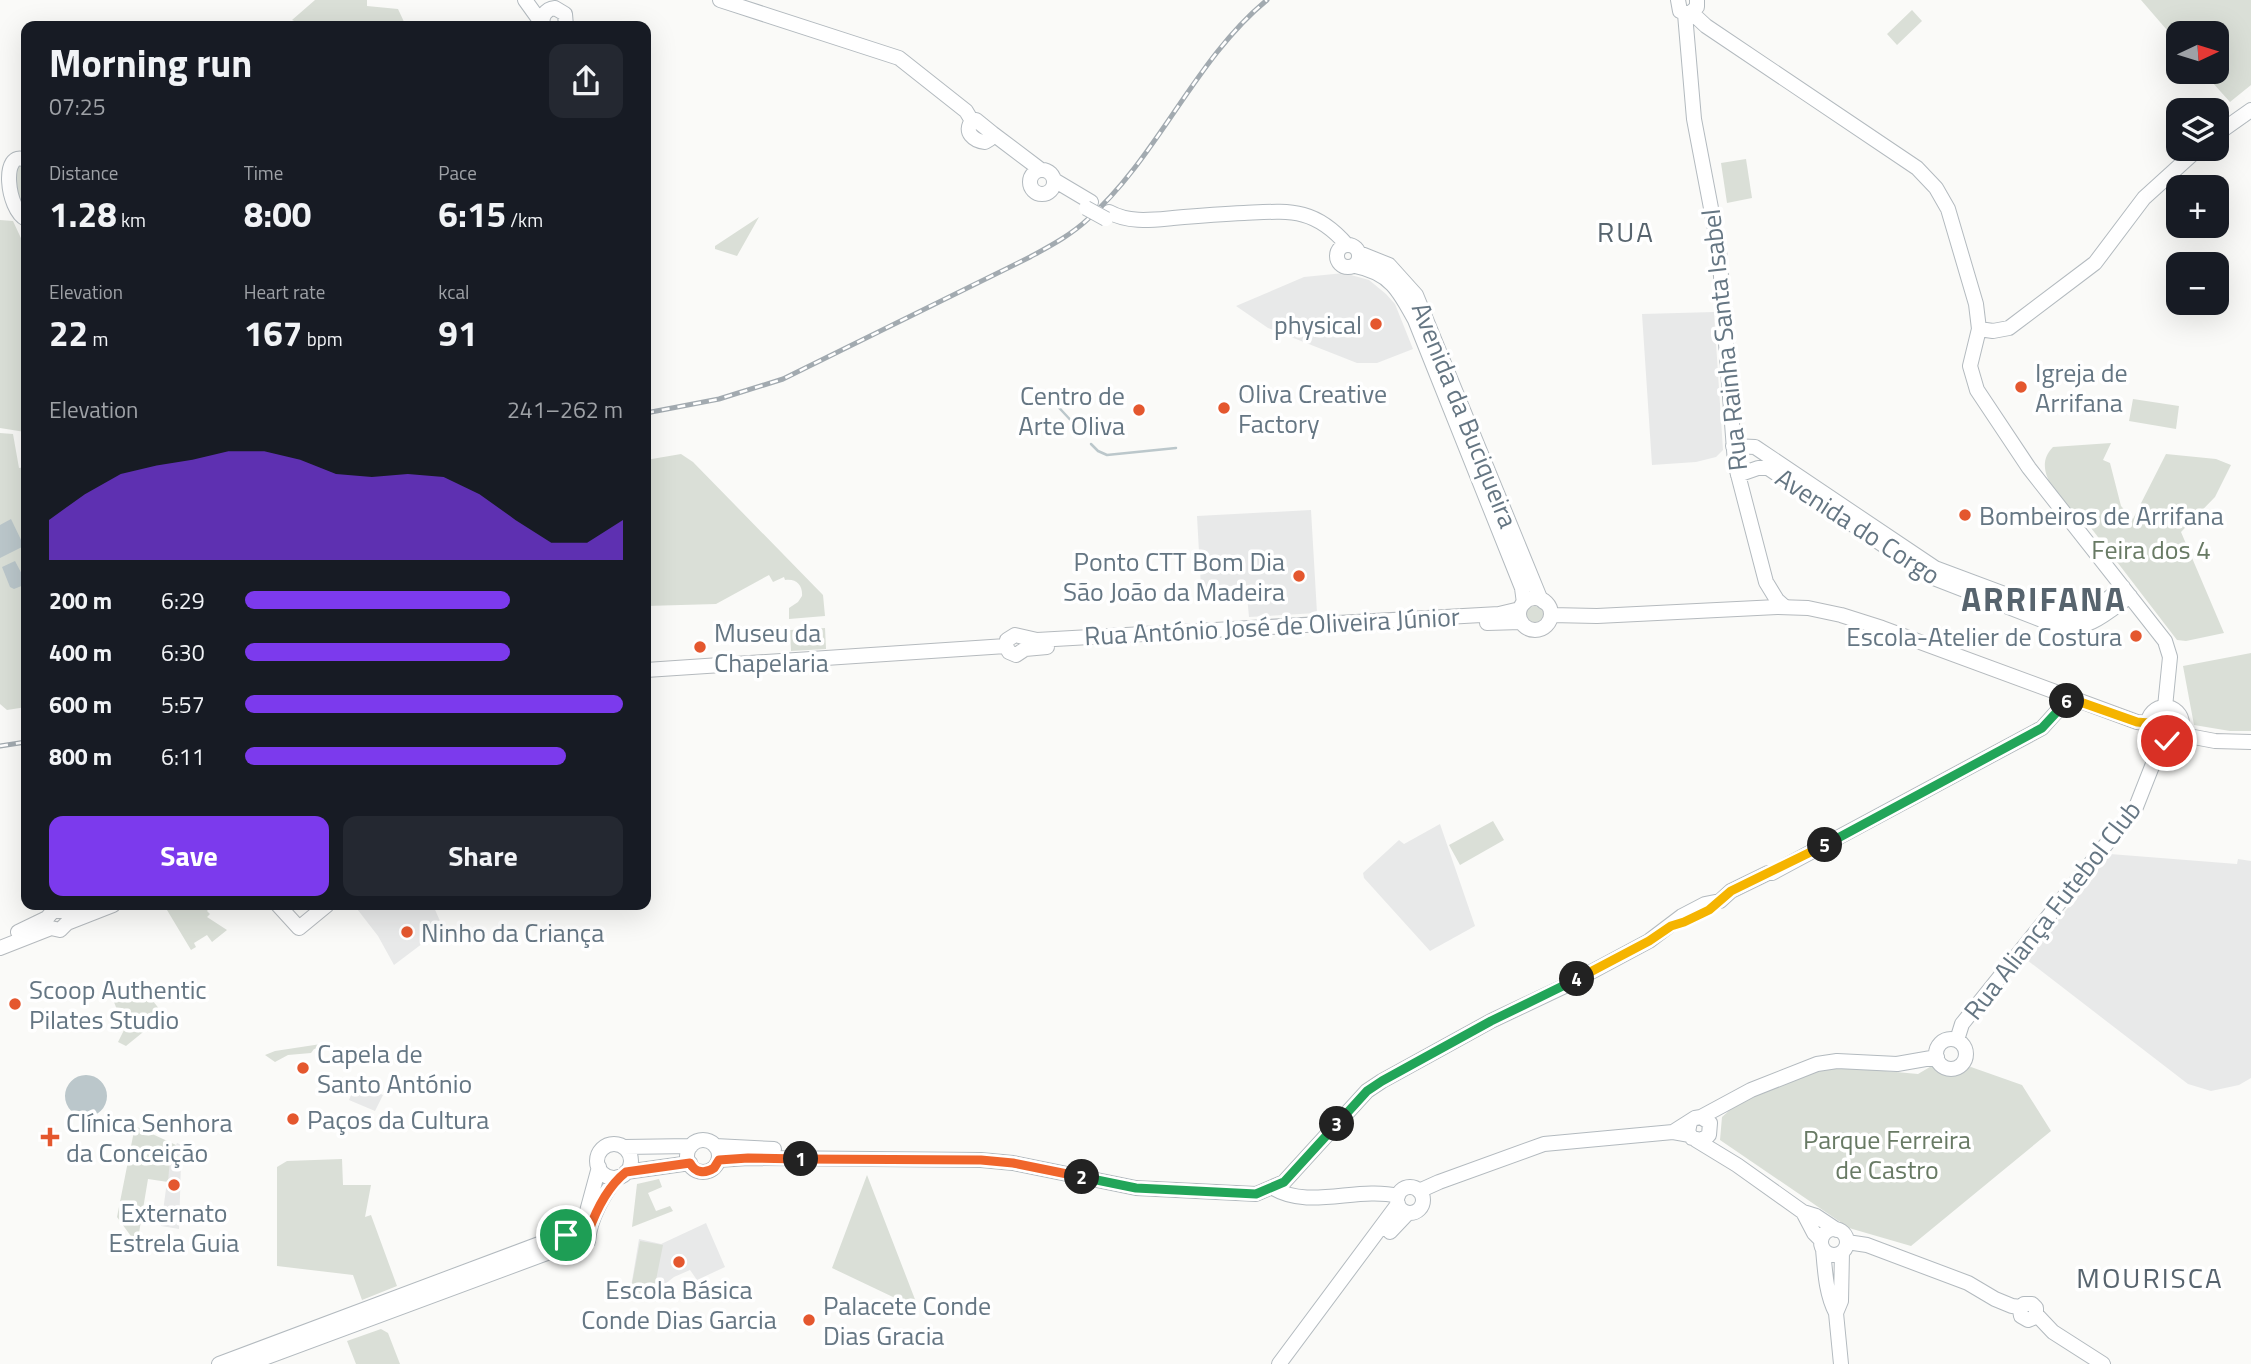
<!DOCTYPE html>
<meta charset="utf-8">
<style>
body{margin:0;font-family:"Titillium Web",sans-serif;background:#242831;color:#f1f3f6;height:100vh;display:flex;flex-direction:column;font-size:26px;white-space:nowrap}
*{box-sizing:border-box;margin:0}
p{font-size:23px;color:#9ea1a6}
.icon{flex:none;width:38px;height:38px;fill:none;stroke:currentColor;stroke-width:2;stroke-linecap:round;stroke-linejoin:round}
.map{position:relative;flex:1;overflow:hidden}
.panel{position:absolute;left:21px;top:21px;width:630px;height:889px;display:flex;flex-direction:column;background:#171b24;border-radius:14px;box-shadow:0 7px 28px #0002}
.panel>*{flex:none}
.needle{width:46px;rotate:86deg}
.tools{position:absolute;left:2166px;top:21px;display:grid;gap:14px}
.tools a{display:grid;place-items:center;width:63px;height:63px;border-radius:14px;background:#171b24;box-shadow:0 7px 28px #0002;font-size:35px}
.pin{position:absolute;display:grid;place-items:center;width:60px;height:60px;color:#fff;margin:-30px;border:4px solid #fff;border-radius:50%;box-shadow:0 2px 7px #0007}
.km{position:absolute;width:35px;height:35px;margin:-18px;border-radius:50%;background:#222;color:#fff;font-size:19px;line-height:35px;text-align:center}
.round{display:grid;place-items:center;flex:none;width:74px;height:74px;border-radius:14px;background:#242831}
.head{display:flex;align-items:center;justify-content:space-between;height:119px;padding:0 28px}
h1{font-size:38px;font-weight:700;line-height:52px}
.stats{display:grid;grid-template-columns:repeat(3,1fr);gap:10px;height:119px;padding:7px 28px}
.stats div{display:grid;align-content:center}
.stats b{font-size:35px;font-weight:700}
.stats small{font-size:19px;font-weight:400}
.stats p{font-size:19px}
.chart{height:196px;padding:14px 28px}
.chart p{display:flex;justify-content:space-between}
.chart svg{width:100%;height:126px;margin-top:7px;fill:#7c3aed;opacity:.7}
.button{display:flex;gap:14px;margin-top:auto;padding:14px 28px}
.button a{flex:1;height:80px;border-radius:14px;background:#7c3aed;color:#fff;font-size:28px;font-weight:700;line-height:80px;text-align:center}
.button a+a{background:#242831;color:#f1f3f6}
ul{padding:0 28px;list-style:none;font-size:23px}
li{display:grid;grid-template-columns:112px 84px 1fr;align-items:center;height:52px}
li i{height:18px;border-radius:9px;background:#7c3aed}
.map>svg:first-child{display:block}
</style>
<div class="map">
<svg width="2251" height="1364" viewBox="0 0 2251 1364">
<rect width="100%" height="100%" fill="#fafaf8"/>
<!-- built -->
<path fill="#e8e9e9" d="M1344 273 1369 280 1386 294 1395 304 1413 349 1377 363H1357L1268 328 1236 306 1304 277Z
M1714 312 1723 450 1716 457 1696 462 1652 465 1642 314Z
M1311 510 1317 613 1249 617 1246 585 1201 588 1197 516Z
M1440 824 1475 926 1430 951 1364 878 1363 873 1399 840 1404 844Z
M2110 854 2237 864 2238 859 2251 861V1078L2239 1085 2211 1091 2188 1084 2027 960Z
M354 905H433L443 928 394 965 378 936Z
M356 1083 383 1095 375 1111 349 1100Z
M177 1143 191 1149 193 1162 181 1163 179 1229 161 1226 170 1159Z
M706 1223 725 1267 697 1280 690 1270 674 1277 642 1302 629 1299 639 1239 661 1244Z"/>
<!-- green -->
<path fill="#dadfd7" d="M315 0H367V6L398 9 405 24H410V26H305L292 20Z
M2141 0H2251V85L2230 102 2203 72H2217V33H2179V44Z
M1912 10 1922 21 1897 45 1887 34Z
M1746 159 1752 198 1727 203 1721 163Z
M12 166H23L26 168V213L7 176Z
M759 217 737 256 715 249V246Z
M0 220 13 221 26 249 25 432 0 428Z
M2133 399 2179 406 2176 429 2129 421Z
M0 433 13 434 19 468 26 467V707L7 710 0 704Z
M2111 443 2103 460 2110 463 2121 506 2133 519 2166 454 2216 459 2231 465 2215 497 2181 532 2224 633 2186 641 2177 640 2078 511 2072 515C2059 495 2031 469 2053 447Z
M681 454 693 462 823 595 825 616 789 619V608L798 602 802 596C803 585 796 578 785 580L784 577 773 582 769 575 716 604 646 606V460Z
M1525 616a10 10 0 1 1 20 0a10 10 0 1 1-20 0Z
M825 628 826 649 791 651 790 630Z
M2251 653V731H2230L2194 725 2183 666Z
M2152 726a11 11 0 1 1 22 0a11 11 0 1 1-22 0Z
M1493 821 1504 840 1460 865 1449 845Z
M164 905H212L207 911 210 914 207 917 227 930 212 942 207 935 194 943 196 947 191 950Z
M149 996 164 1015 126 1046 118 1042 124 1030 117 1025 114 1018 119 1015 114 1002Z
M321 1044 325 1047 314 1049 311 1053 288 1055 275 1062 265 1055 275 1051Z
M1935 1064 1951 1074 1971 1067 2022 1085 2051 1131 1911 1246 1849 1228 1720 1140 1722 1117 1742 1099 1818 1069 1842 1067 1918 1074Z
M135 1126 176 1145 170 1159 168 1182 148 1179 138 1239H133L117 1217Z
M342 1159 343 1185H371L365 1217 371 1215 397 1286 362 1300 353 1275 277 1266V1167L287 1161Z
M867 1175 916 1302 914 1307 832 1268Z
M659 1179 662 1187 648 1193 656 1211 670 1206 673 1211 632 1227 637 1184Z
M640 1241 663 1245 654 1290 644 1288 642 1302 629 1299Z
M381 1329 388 1333 400 1364H356L347 1341Z"/>
<!-- water -->
<path fill="#bbc7cb" d="M11 519 24 546 0 558V525Z
M15 561 25 580 24 585 14 589 10 587 2 567Z
M65 1096a21 21 0 1 1 42 0a21 21 0 1 1-42 0Z"/>
<g fill="none" stroke-linecap="round" stroke-linejoin="round">
<!-- stream -->
<path stroke="#bbc7cb" stroke-width="2.5" d="M1050 398 1077 427
M1091 444 1098 451 1107 455 1176 448"/>
<!-- secondary casing -->
<g stroke="#b3babf" stroke-width="16">
<path id="secondary" d="M525 0 543 25
M720 0 899 58 966 111 972 121
M1678 0 1680 11 1689 14 1697 7V0
M1692 13 1706 26 1917 168 1936 188 1948 209 1976 304 1979 329 1970 366 1977 390 2029 468 2165 641 2170 657 2165 707
M1685 14 1694 119 1719 250 1735 463 1766 582 1777 600 1785 607
M543 26C541 17 545 9 555 8L565 14 566 26
M976 120 992 133 990 139 985 142C974 141 963 132 972 121Z
M992 133 1041 170
M2217 134 2251 110
M26 160C0 148 7 210 26 219
M1030 182a12 12 0 1 1 24 0a12 12 0 1 1-24 0Z
M1054 180 1091 202
M1109 212C1129 223 1151 220 1173 218 1196 216 1220 214 1244 213 1289 211 1314 207 1347 245
M1337 256a11 11 0 1 1 22 0a11 11 0 1 1-22 0Z
M1359 253 1389 265 1416 295 1540 598 1544 602
M1355 266C1390 273 1399 290 1415 320L1522 588 1524 603
M1979 329 1993 331 2009 328 2095 263 2144 198 2198 149
M1733 446 1755 447 1935 568 2058 614C2086 620 2102 603 2123 587
M1738 475 1758 468H1768L1931 577 2060 627C2087 632 2109 611 2130 596
M1936 1054a15 15 0 1 1 30 0a15 15 0 1 1-30 0Z
M1957 1040 1962 1024 2136 807 2162 741
M1701 1117 1751 1090 1817 1064 1837 1061 1897 1064 1937 1057
M1673 1132 1695 1118 1701 1117 1710 1123 1709 1135 1702 1140 1692 1138 1688 1132 1690 1122
M1696 1140 1737 1165 1803 1212 1816 1216 1837 1230
M687 1156a16 16 0 1 1 32 0a16 16 0 1 1-32 0Z
M597 1161a17 17 0 1 1 34 0a17 17 0 1 1-34 0Z
M715 1146 774 1149
M624 1147 691 1146
M719 1160 748 1158 981 1160 1013 1163 1136 1188 1256 1194 1284 1182 1367 1091 1382 1081 1491 1021 1565 986 1649 941 1682 916 1705 904 1720 901 1731 891 1768 873H1772L2042 728 2069 698
M626 1172 690 1163
M1397 1200a13 13 0 1 1 26 0a13 13 0 1 1-26 0Z
M1273 1188C1309 1210 1358 1186 1398 1196
M1419 1191 1439 1182 1544 1144 1673 1132 1690 1135
M1803 1212 1814 1233 1821 1240
M1821 1242a13 13 0 1 1 26 0a13 13 0 1 1-26 0Z
M1390 1232 1408 1213
M1847 1242 1867 1245 1968 1283 1995 1299 2012 1306 2021 1307
M574 1243 582 1246 588 1241C590 1219 603 1194 618 1177
M1823 1249C1825 1271 1826 1294 1836 1313
M2036 1314 2033 1318 2028 1320 2021 1316 2020 1310 2024 1304H2032L2036 1308V1314L2053 1332 2103 1364
M219 1364 579 1229 586 1215 599 1167
M248 1364 574 1243
M1279 1364 1398 1204
M1841 1364 1836 1313 1841 1301 1842 1252"/>
</g>
<!-- primary casing -->
<g stroke="#b5babe" stroke-width="16">
<path id="primary" d="M1519 614a16 16 0 1 1 32 0a16 16 0 1 1-32 0Z
M1551 615 1597 616 1777 607 1808 608 1841 615 1882 628 2137 722 2148 723
M1487 623 1521 622
M1006 646 1007 640 1015 635 1037 640 1499 614 1520 609
M1006 646 1009 652 1016 655 1025 649 1047 647
M646 670 1006 646
M2148 724a17 17 0 1 1 34 0a17 17 0 1 1-34 0Z
M2178 734 2215 741 2251 742
M278 905 299 928 327 905
M18 932 47 918 53 911H70L85 905
M0 948 51 928 60 930 67 923 113 905"/>
</g>
<!-- secondary -->
<use href="#secondary" stroke="#fff" stroke-width="14"/>
<!-- primary -->
<use href="#primary" stroke="#fff" stroke-width="14"/>
<!-- rail casing -->
<g stroke="#a2aab0" stroke-width="5">
<path id="rail" d="M646 413 719 399 783 379 1030 257C1050 246 1071 235 1088 219 1158 157 1195 59 1267 0
M0 746 26 742"/>
</g>
<!-- rail -->
<use href="#rail" stroke="#fff" stroke-width="2.5" stroke-dasharray="8" stroke-linecap="butt"/>
<!-- secondary-bridge casing -->
<g stroke="#b3babf" stroke-width="16" stroke-linecap="butt">
<path id="secondary-bridge" d="M1086 208 1106 219"/>
</g>
<!-- secondary-bridge -->
<use href="#secondary-bridge" stroke="#fff" stroke-width="14"/>
</g>
<g fill="none" stroke-linecap="round" stroke-linejoin="round">
<!-- split-1 casing -->
<g stroke="#fff" stroke-width="14">
<path id="split-1" d="M566 1235 579 1229 588 1233C596 1210 607 1187 626 1172L690 1163C695 1173 705 1174 714 1168L719 1160 748 1158 801 1159"/>
</g>
<!-- split-2 casing -->
<g stroke="#fff" stroke-width="14">
<path id="split-2" d="M801 1159 981 1160 1013 1163 1082 1177"/>
</g>
<!-- split-3 casing -->
<g stroke="#fff" stroke-width="14">
<path id="split-3" d="M1082 1177 1136 1188 1256 1194 1284 1182 1337 1124"/>
</g>
<!-- split-4 casing -->
<g stroke="#fff" stroke-width="14">
<path id="split-4" d="M1337 1124 1367 1091 1382 1081 1491 1021 1577 979"/>
</g>
<!-- split-5 casing -->
<g stroke="#fff" stroke-width="14">
<path id="split-5" d="M1577 979 1649 941 1671 926 1684 922 1709 910 1731 891 1825 845"/>
</g>
<!-- split-6 casing -->
<g stroke="#fff" stroke-width="14">
<path id="split-6" d="M1825 845 2042 728 2067 701"/>
</g>
<!-- split-7 casing -->
<g stroke="#fff" stroke-width="14">
<path id="split-7" d="M2067 701 2069 698 2137 722 2148 723 2153 736 2167 741"/>
</g>
<!-- split-1 -->
<use href="#split-1" stroke="#f0652b" stroke-width="9"/>
<!-- split-2 -->
<use href="#split-2" stroke="#f0652b" stroke-width="9"/>
<!-- split-3 -->
<use href="#split-3" stroke="#22a559" stroke-width="9"/>
<!-- split-4 -->
<use href="#split-4" stroke="#22a559" stroke-width="9"/>
<!-- split-5 -->
<use href="#split-5" stroke="#f5b400" stroke-width="9"/>
<!-- split-6 -->
<use href="#split-6" stroke="#22a559" stroke-width="9"/>
<!-- split-7 -->
<use href="#split-7" stroke="#f5b400" stroke-width="9"/>
</g>
<!-- markers -->
<g fill="#e4572e" stroke="#fff" stroke-width="2.5">
<circle cx="1376" cy="324" r="7"/>
<circle cx="2021" cy="387" r="7"/>
<circle cx="1224" cy="408" r="7"/>
<circle cx="1139" cy="410" r="7"/>
<circle cx="1965" cy="515" r="7"/>
<circle cx="1299" cy="576" r="7"/>
<circle cx="2136" cy="636" r="7"/>
<circle cx="700" cy="647" r="7"/>
<circle cx="407" cy="932" r="7"/>
<circle cx="15" cy="1004" r="7"/>
<circle cx="303" cy="1068" r="7"/>
<circle cx="293" cy="1119" r="7"/>
<path d="M46.5 1126.5h7v7h7v7h-7v7h-7v-7h-7v-7h7z"/>
<circle cx="174" cy="1185" r="7"/>
<circle cx="679" cy="1262" r="7"/>
<circle cx="809" cy="1320" r="7"/>
</g>
<g text-anchor="middle" dominant-baseline="central" stroke-width="7" stroke-linejoin="round" paint-order="stroke">
<!-- poi labels -->
<g font-size="26" fill="#657683" stroke="#fff" text-anchor="start">
<text x="1362" y="324" text-anchor="end">physical</text>
<text x="2035" y="372">Igreja de<tspan x="2035" dy="30">Arrifana</tspan></text>
<text x="1238" y="393">Oliva Creative<tspan x="1238" dy="30">Factory</tspan></text>
<text x="1125" y="395" text-anchor="end">Centro de<tspan x="1125" dy="30">Arte Oliva</tspan></text>
<text x="1979" y="515">Bombeiros de Arrifana</text>
<text x="1285" y="561" text-anchor="end">Ponto CTT Bom Dia<tspan x="1285" dy="30">São João da Madeira</tspan></text>
<text x="714" y="632">Museu da<tspan x="714" dy="30">Chapelaria</tspan></text>
<text x="2122" y="636" text-anchor="end">Escola-Atelier de Costura</text>
<text x="421" y="932">Ninho da Criança</text>
<text x="29" y="989">Scoop Authentic<tspan x="29" dy="30">Pilates Studio</tspan></text>
<text x="317" y="1053">Capela de<tspan x="317" dy="30">Santo António</tspan></text>
<text x="307" y="1119">Paços da Cultura</text>
<text x="66" y="1122">Clínica Senhora<tspan x="66" dy="30">da Conceição</tspan></text>
<text x="174" y="1212" text-anchor="middle">Externato<tspan x="174" dy="30">Estrela Guia</tspan></text>
<text x="679" y="1289" text-anchor="middle">Escola Básica<tspan x="679" dy="30">Conde Dias Garcia</tspan></text>
<text x="823" y="1305">Palacete Conde<tspan x="823" dy="30">Dias Gracia</tspan></text>
</g>
<!-- street labels -->
<g font-size="26" fill="#657683" stroke="#fff">
<text transform="translate(1724 340) rotate(-96)">Rua Rainha Santa Isabel</text>
<text transform="translate(1465 415) rotate(68)">Avenida da Buciqueira</text>
<text transform="translate(1858 526) rotate(33)">Avenida do Corgo</text>
<text transform="translate(1272 626) rotate(-3)">Rua António José de Oliveira Júnior</text>
<text transform="translate(2052 910) rotate(-52)">Rua Aliança Futebol Club</text>
</g>
<!-- park labels -->
<g font-size="26" fill="#687a64" stroke="#fff">
<text x="2151" y="549">Feira dos 4</text>
<text x="1887" y="1139">Parque Ferreira<tspan x="1887" dy="30">de Castro</tspan></text>
</g>
<!-- neighbourhood labels -->
<g font-size="28" letter-spacing="2" fill="#57646e" stroke="#fff">
<text x="1626" y="231">RUA</text>
<text x="2150" y="1277">MOURISCA</text>
</g>
<!-- district labels -->
<g font-size="33" font-weight="bold" letter-spacing="2" fill="#57646e" stroke="#fff">
<text x="2044" y="599">ARRIFANA</text>
</g>
</g>
</svg>
<div class="tools">
<a><svg class="needle" viewBox="-14 -14 28 28"><path d="M0-13l5 13h-10z" fill="#e53935"/><path d="M0 13l5-13h-10z" fill="#9ea1a6"/></svg></a>
<a><svg class="icon" aria-label="layers" viewBox="0 0 24 24"><path d="M12 4l9 5-9 5-9-5zM3 14l9 5 9-5"/></svg></a>
<a>+</a>
<a>−</a>
</div>
<div class="pin" style="left:566px;top:1235px;background:#1e9e55"><svg class="icon" aria-label="arrive" viewBox="0 0 24 24"><path d="M6 21V4h12l-3 4 3 4H6"/></svg></div>
<div class="pin" style="left:2167px;top:741px;background:#d93025"><svg class="icon" aria-label="check" viewBox="0 0 24 24"><path d="M5 12l5 5 9-10"/></svg></div>
<b class="km" style="left:801px;top:1159px">1</b>
<b class="km" style="left:1082px;top:1177px">2</b>
<b class="km" style="left:1337px;top:1124px">3</b>
<b class="km" style="left:1577px;top:979px">4</b>
<b class="km" style="left:1825px;top:845px">5</b>
<b class="km" style="left:2067px;top:701px">6</b>
<section class="panel">
<div class="head"><div><h1>Morning run</h1><p>07:25</p></div><a class="round"><svg class="icon" aria-label="share" viewBox="0 0 24 24"><path d="M12 15V3M7 8l5-5 5 5M5 13v7h14v-7"/></svg></a></div>
<div class="stats">
<div><p>Distance</p><b>1.28<small> km</small></b></div>
<div><p>Time</p><b>8:00</b></div>
<div><p>Pace</p><b>6:15<small> /km</small></b></div>
</div>
<div class="stats">
<div><p>Elevation</p><b>22<small> m</small></b></div>
<div><p>Heart rate</p><b>167<small> bpm</small></b></div>
<div><p>kcal</p><b>91</b></div>
</div>
<div class="chart"><p><span>Elevation</span>241–262 m</p>
<svg viewBox="0 0 160 44" preserveAspectRatio="none"><path d="M0 44V30L10 21L20 14L30 11L40 9L50 6L60 6L70 9L80 14L90 15L100 14L110 15L120 21L130 30L140 38L150 38L160 30V44z"/></svg>
</div>
<ul>
<li><b>200 m</b>6:29<i style="width:70%"></i></li>
<li><b>400 m</b>6:30<i style="width:70%"></i></li>
<li><b>600 m</b>5:57<i style="width:100%"></i></li>
<li><b>800 m</b>6:11<i style="width:85%"></i></li>
</ul>
<div class="button"><a>Save</a><a>Share</a></div>
</section>
</div>
